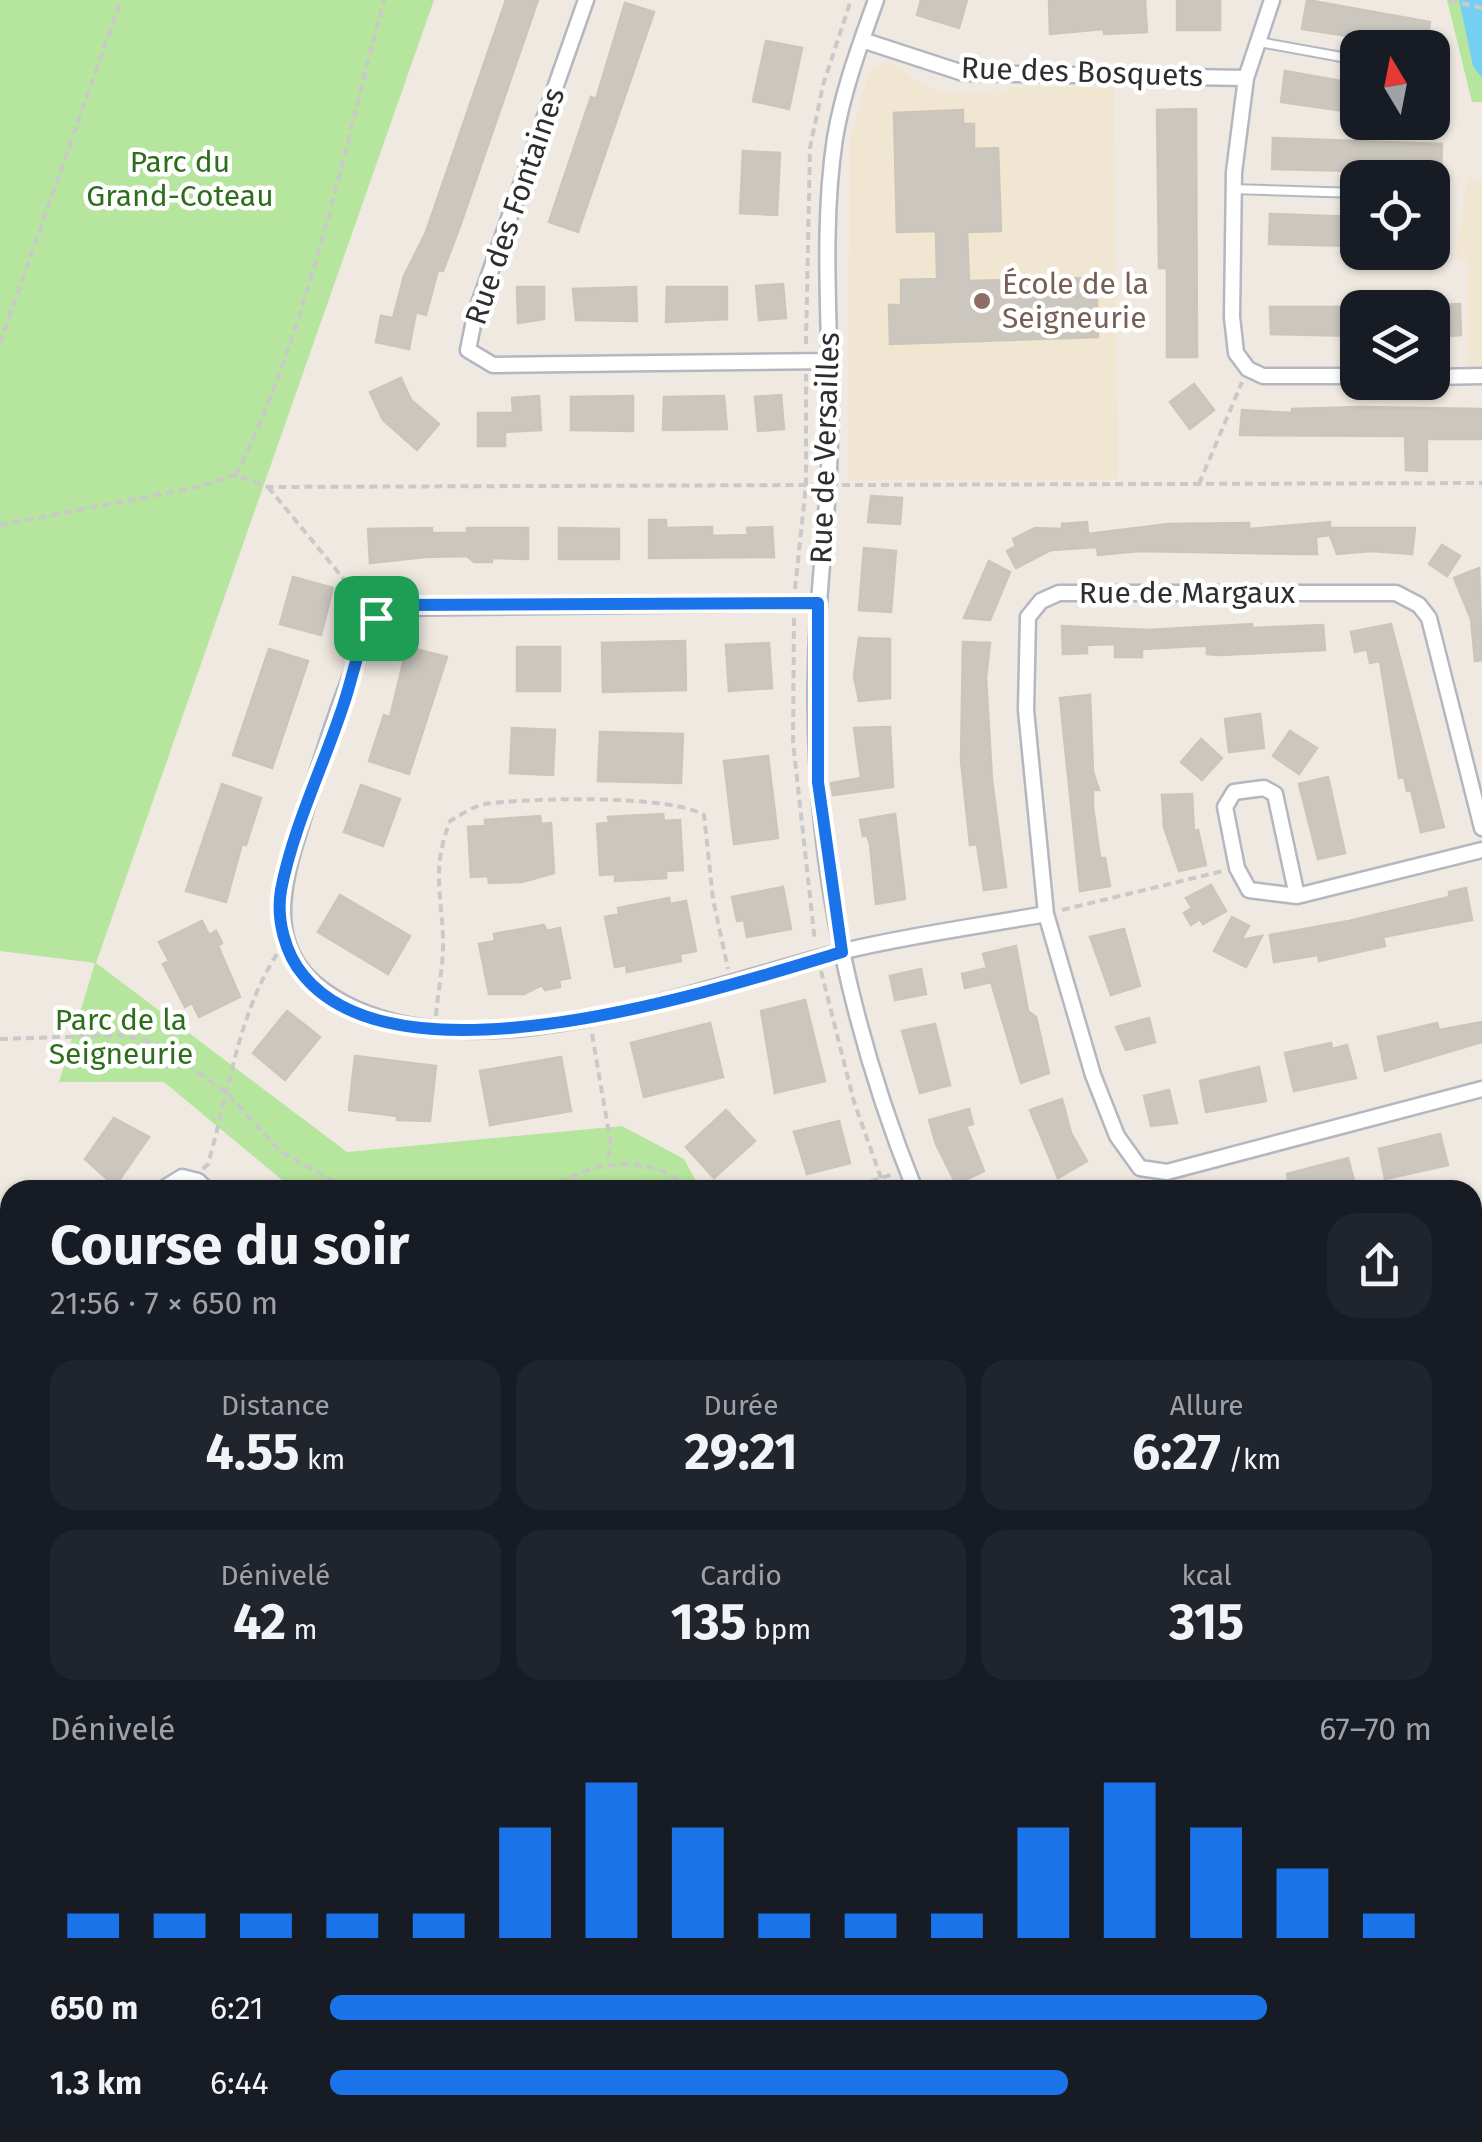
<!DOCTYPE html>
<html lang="fr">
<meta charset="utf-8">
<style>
body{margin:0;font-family:"Fira Sans",sans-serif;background:#20242c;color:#f1f3f6;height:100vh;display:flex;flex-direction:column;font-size:38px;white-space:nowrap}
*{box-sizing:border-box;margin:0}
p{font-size:32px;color:#9ea1a6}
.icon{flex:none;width:55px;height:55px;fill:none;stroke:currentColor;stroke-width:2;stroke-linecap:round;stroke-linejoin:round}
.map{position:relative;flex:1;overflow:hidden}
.drawer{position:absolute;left:0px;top:1180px;width:1482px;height:962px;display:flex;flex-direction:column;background:#171b24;border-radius:30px 30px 0 0;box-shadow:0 2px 8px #0004}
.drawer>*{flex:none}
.needle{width:65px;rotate:350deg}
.buttons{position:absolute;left:1340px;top:30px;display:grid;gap:20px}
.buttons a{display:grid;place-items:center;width:110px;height:110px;border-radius:20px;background:#171b24;box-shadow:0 2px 8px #0004;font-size:50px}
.pin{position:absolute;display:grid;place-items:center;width:85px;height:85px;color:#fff;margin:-42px;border-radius:20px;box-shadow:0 5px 15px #0006}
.round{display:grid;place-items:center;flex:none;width:105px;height:105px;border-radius:30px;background:#20242c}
.overview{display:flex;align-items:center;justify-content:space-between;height:170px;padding:0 50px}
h1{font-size:55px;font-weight:700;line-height:75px}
.figures{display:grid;grid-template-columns:repeat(3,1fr);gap:15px;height:170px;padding:10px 50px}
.figures div{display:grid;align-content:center;border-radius:25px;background:#20242c;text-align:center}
.figures b{font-size:50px;font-weight:700}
.figures small{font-size:28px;font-weight:400}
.figures p{font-size:28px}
.chart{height:280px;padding:20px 50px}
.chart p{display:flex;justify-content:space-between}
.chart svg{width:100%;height:180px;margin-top:10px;stroke:#1a73e8;stroke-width:6}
ul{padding:0 50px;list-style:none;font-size:32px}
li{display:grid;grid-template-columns:160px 120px 1fr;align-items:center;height:75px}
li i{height:25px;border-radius:12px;background:#1a73e8}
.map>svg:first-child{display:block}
</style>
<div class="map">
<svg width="1482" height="2142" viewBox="0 0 1482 2142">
<rect width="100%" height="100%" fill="#efe9e1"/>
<!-- education -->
<path fill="#f0e6d1" d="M887 63 904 70 919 84 943 92 998 95 1013 87H1114L1118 479H848L850 141 869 72Z
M1468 178 1482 182V366H1467V259H1455Z"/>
<!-- green -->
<path fill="#b6e59e" d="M0 0H434L96 963 347 1152 622 1126 684 1159 701 1190H294L164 1082H59L95 963 0 951Z
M1447 0H1482V102H1472Z"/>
<!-- water -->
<path fill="#75cff0" d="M1459 0H1482V78L1473 66Z"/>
<!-- building -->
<path fill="#cbc7bf" stroke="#cbc5ba" stroke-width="2.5" d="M506 0H538L460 226 443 271 438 270 426 315 416 312 409 349 376 342 381 316 393 318 404 276 426 232Z
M921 0H967L959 28 917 15Z
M1049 0H1145L1147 32 1104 34V29L1050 34Z
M1177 0H1220V30H1177Z
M1307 0 1430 22 1426 48 1302 29Z
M625 3 654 12 578 232 549 222 591 97 596 99Z
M766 41 802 48 789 109 753 101Z
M1285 71 1358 84V113L1281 102Z
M1196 109 1197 357H1167V268H1159L1157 110Z
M963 110V124H974V149L998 148 1001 231 967 232 969 281 1087 278V294H1097L1098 337 890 344 889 305H901V280L937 279 936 231 897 232 894 113Z
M1273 138 1442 144 1441 173 1272 169Z
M743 151 780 153 777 215 740 213Z
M1270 214 1358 217V246L1269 244Z
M783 284 786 318 759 320 756 286Z
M517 287H544V319L518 323Z
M636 287 637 321 576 320 573 289Z
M667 287H727V319L666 322Z
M1460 304 1461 335 1432 337V305Z
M1270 307H1357L1356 336 1271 334Z
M401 378 411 400 439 424 417 450 383 420 370 392Z
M1194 384 1214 410 1190 429 1170 402Z
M781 395 784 429 758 431 755 397Z
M539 396 541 430 505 432V446H478V413H513L512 398Z
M633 396V431L571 430V397Z
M724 396 727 429 663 430 664 397Z
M1360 407 1482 409V439H1427V471L1406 470 1405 436 1240 435 1242 410 1292 413V409Z
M871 496 902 498 900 524 868 522Z
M649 520H666V528L712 527V536L748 535 747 528 772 527 774 557 649 558Z
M1087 522 1088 534 1168 524 1249 523V529L1330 522V528H1415L1412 554 1371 551 1337 554 1330 535 1316 537 1317 554H1303L1140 551 1098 555 1097 547 1051 550 1016 568 1007 551 1016 546 1013 539 1035 528 1062 529V524Z
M432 528V533H467V528H528V559L492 558V562H474L467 556 425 557 370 563 368 529Z
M559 528 619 529V559H559Z
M1442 545 1460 556 1447 576 1429 564Z
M864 548 896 551 891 612 859 610Z
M989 561 1010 572 990 620 964 618Z
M1479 568 1482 660 1475 661 1471 619 1454 578Z
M293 577 333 588 321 635 280 624Z
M1252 624V628L1323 625 1325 650 1220 655 1207 654V646H1197L1142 649V657H1115V644L1087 645V653L1063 654 1062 626 1148 630Z
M1391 624 1444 827 1421 832 1411 790 1407 791 1404 777 1399 778 1380 661 1370 663 1367 649 1355 652 1351 632Z
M859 638 890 639V698L859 701 854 676Z
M685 641 686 690 603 692 602 643Z
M963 642 990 643 986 678 992 780 1006 887 984 890 977 844 970 845 961 761Z
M769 643 772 688 729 691 726 645Z
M407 647 447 657 409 774 369 761 384 715 390 717Z
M517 647H560V691H517Z
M269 649 308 661 272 768 233 755Z
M1090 695 1093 772 1099 790H1093V807L1100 858H1105L1110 886 1080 891 1060 698Z
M1260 714 1264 748 1229 752 1225 719Z
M890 727 893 787 833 795 831 783 861 778 854 728Z
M512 728 555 730 553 775 510 773Z
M1290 731 1317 748 1299 774 1273 756Z
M600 732 683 734 681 783 598 781Z
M1201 739 1222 758 1202 780 1181 762Z
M768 756 778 838 734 844 724 761Z
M1328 777 1345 853 1318 859 1299 784Z
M222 784 261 798 246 845 242 844 226 902 186 891Z
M361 785 400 799 383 846 344 832Z
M1192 794 1194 831 1198 830 1206 865 1179 871 1164 827 1162 795Z
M663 814 664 821 680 820 683 870 666 871V878L615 881V874L600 875 597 824 609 823 608 817Z
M895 814 905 899 876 904 870 844 867 835 863 836 860 820Z
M540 816 541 824 551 823 554 873 522 882 489 883 488 876 471 877 468 827 485 826V820Z
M1211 885 1226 911 1203 924 1200 919 1191 925 1184 913 1192 908 1186 898Z
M783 887 791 929 747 937 744 920 737 921 732 897Z
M1466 888 1472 920 1383 937 1385 946 1319 961 1318 955 1274 962 1270 935 1349 921 1449 897V892Z
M340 895 410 936 388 974 318 932Z
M669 898 670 904 686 901 696 951 680 954 681 961 627 972 626 965 615 967 605 917 619 914 618 908Z
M1232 917 1249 926 1241 940 1262 936 1246 967 1214 951Z
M202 921 209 935 216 931 222 943 218 946 240 997 199 1017 192 1003 185 1007 163 964 169 961 159 942Z
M544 925 547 931 560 928 570 978 559 980 560 987 545 990 542 985 524 994H489L479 944 495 941 494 934Z
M1124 929 1140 986 1111 995 1090 937Z
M1016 946 1028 1011 1036 1017 1049 1073 1021 1083 991 982 965 988 962 974 987 968 983 954Z
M921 969 926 994 895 1000 890 976Z
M805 1000 825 1081 775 1093 761 1011Z
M287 1011 320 1037 285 1080 253 1053Z
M1149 1018 1155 1042 1126 1050 1116 1027Z
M1482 1022V1042L1385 1071 1378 1037 1437 1023 1439 1030Z
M710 1023 723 1077 644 1097 631 1043Z
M935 1024 950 1085 920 1093 902 1031Z
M1331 1043 1332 1049 1347 1045 1356 1078 1294 1091 1285 1053Z
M355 1056 436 1066 430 1121 397 1120V1116L349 1110Z
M561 1057 571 1111 490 1125 480 1071Z
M1259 1067 1266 1101 1206 1112 1200 1081Z
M1169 1090 1177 1123 1151 1126 1144 1096Z
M1062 1099 1071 1133 1087 1161 1058 1178 1030 1110Z
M969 1109 973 1124 966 1126 984 1171 956 1184 936 1144 929 1120Z
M726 1110 755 1141 714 1178 686 1147Z
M114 1118 149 1137 115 1186 85 1159Z
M839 1121 850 1163 807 1174 794 1132Z
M1440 1134 1448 1165 1385 1179 1379 1149Z
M1348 1158 1356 1188 1290 1190 1287 1174Z"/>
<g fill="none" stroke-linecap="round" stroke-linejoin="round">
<!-- service casing -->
<g stroke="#b4b7c1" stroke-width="12">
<path id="service" d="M1259 42 1358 60
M1232 189 1358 193"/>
</g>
<!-- minor casing -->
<g stroke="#b4b7c1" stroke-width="19">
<path id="minor" d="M586 0 475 315 468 350 493 365 830 361
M876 0C860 45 843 90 835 138 820 236 832 341 830 440 829 516 817 590 816 666 811 846 848 1023 915 1190
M1272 0 1246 78 1234 172 1232 317 1236 353 1248 369 1263 376H1358
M862 40 963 73 1246 78
M1432 377 1482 376
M817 603 386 608C358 632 308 803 294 848 278 902 273 954 323 990 455 1086 701 987 844 951 910 935 979 926 1046 914
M1482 828 1429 618 1419 605 1396 593H1059L1041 601 1028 617 1026 710 1046 914 1093 1075 1117 1136 1140 1168 1167 1172 1482 1089
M1297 896 1275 794 1264 788 1234 792 1225 807 1237 868 1249 890 1297 896 1482 850
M161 1190 182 1177 198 1181 207 1190
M1472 1425 1482 1422
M0 1609 10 1581
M1472 1615 1482 1655
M0 1894 10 1907
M1472 2050 1482 2047
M175 2132 181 2142
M641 2132 642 2142
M1187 2142 1215 2132"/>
</g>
<!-- tertiary casing -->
<g stroke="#b4b7c1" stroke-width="22">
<path id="tertiary" d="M1472 1229 1482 1226
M0 2092 10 2086"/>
</g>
<!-- path -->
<path stroke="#c9c9c9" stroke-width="4" stroke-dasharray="8 5" stroke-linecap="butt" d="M1449 0 1482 8
M0 343 121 0
M806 344 810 148 823 85 851 0
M236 475C310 325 341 160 384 0
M1199 484 1242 382
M842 485 1482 483
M268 487 366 606
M0 525 193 488 236 475 268 487 812 485
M795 589 806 485V374
M794 618 793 742 815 942
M1062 910 1223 871
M821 971 854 1102 881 1178
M436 1016C438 990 444 963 443 937 441 890 432 868 450 821 461 815 473 806 485 804 530 798 668 794 704 815L713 899 728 969
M592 1034 610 1139 608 1162
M0 1039 124 1035 161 1045 228 1094 280 1151 349 1190
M203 1169 208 1164C228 1095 238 1014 277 954
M548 1190C595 1159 646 1152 693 1190
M846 1190 893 1174
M1472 1256 1482 1254
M1472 1362 1482 1399
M0 2127 10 2121"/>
<!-- service -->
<use href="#service" stroke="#fff" stroke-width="8"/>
<!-- minor -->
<use href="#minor" stroke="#fff" stroke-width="14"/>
<!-- tertiary -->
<use href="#tertiary" stroke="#fff" stroke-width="18"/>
</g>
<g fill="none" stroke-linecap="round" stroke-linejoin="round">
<!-- route casing -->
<g stroke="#fff" stroke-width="20">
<path id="route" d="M818 603V782L842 952C719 989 401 1093 304 976 285 954 276 919 281 890 293 827 324 765 344 703 353 677 358 642 375 618 382 609 391 607 401 605Z"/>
</g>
<!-- route -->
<use href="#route" stroke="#1a73e8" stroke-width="12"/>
</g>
<!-- markers -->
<circle fill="#8d6e63" stroke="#fff" stroke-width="4" cx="982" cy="301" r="10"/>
<g text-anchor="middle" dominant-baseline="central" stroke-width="9" stroke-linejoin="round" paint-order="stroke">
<!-- street labels -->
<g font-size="30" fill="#2e2e2e" stroke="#fff">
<text transform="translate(1082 72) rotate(2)">Rue des Bosquets</text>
<text transform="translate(515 206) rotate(-71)">Rue des Fontaines</text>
<text transform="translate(825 448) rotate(-88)">Rue de Versailles</text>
<text x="1187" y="593">Rue de Margaux</text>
</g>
<!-- park labels -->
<g font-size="30" fill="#2c6e1b" stroke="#fff">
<text x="180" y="162">Parc du<tspan x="180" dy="34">Grand-Coteau</tspan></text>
<text x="121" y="1020">Parc de la<tspan x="121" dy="34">Seigneurie</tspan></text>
</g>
<!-- education labels -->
<g font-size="30" fill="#785e54" stroke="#fff" text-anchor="start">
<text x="1002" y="284">École de la<tspan x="1002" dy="34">Seigneurie</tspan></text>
</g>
</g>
</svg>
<div class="buttons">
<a><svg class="needle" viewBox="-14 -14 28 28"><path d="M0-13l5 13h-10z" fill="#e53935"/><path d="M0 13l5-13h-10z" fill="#9ea1a6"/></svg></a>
<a><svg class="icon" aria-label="locate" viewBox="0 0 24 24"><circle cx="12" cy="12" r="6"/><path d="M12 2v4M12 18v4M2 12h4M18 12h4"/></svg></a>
<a><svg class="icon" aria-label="layers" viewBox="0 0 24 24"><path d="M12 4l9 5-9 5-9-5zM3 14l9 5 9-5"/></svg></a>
</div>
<div class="pin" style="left:376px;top:618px;background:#1e9e55"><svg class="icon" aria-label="arrive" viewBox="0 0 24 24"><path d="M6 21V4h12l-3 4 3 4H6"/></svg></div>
<section class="drawer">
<div class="overview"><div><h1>Course du soir</h1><p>21:56 · 7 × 650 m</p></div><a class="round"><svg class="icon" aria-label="share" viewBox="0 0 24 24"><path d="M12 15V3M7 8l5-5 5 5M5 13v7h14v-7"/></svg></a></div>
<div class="figures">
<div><p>Distance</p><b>4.55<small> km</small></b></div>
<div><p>Durée</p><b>29:21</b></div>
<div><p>Allure</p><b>6:27<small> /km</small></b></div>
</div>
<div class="figures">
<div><p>Dénivelé</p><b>42<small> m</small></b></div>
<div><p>Cardio</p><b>135<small> bpm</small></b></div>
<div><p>kcal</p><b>315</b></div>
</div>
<div class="chart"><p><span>Dénivelé</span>67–70 m</p>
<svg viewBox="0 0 160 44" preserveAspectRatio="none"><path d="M5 44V38M15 44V38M25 44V38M35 44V38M45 44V38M55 44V17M65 44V6M75 44V17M85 44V38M95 44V38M105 44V38M115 44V17M125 44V6M135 44V17M145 44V27M155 44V38"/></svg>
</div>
<ul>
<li><b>650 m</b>6:21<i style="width:85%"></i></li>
<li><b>1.3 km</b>6:44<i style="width:67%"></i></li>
</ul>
</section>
</div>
